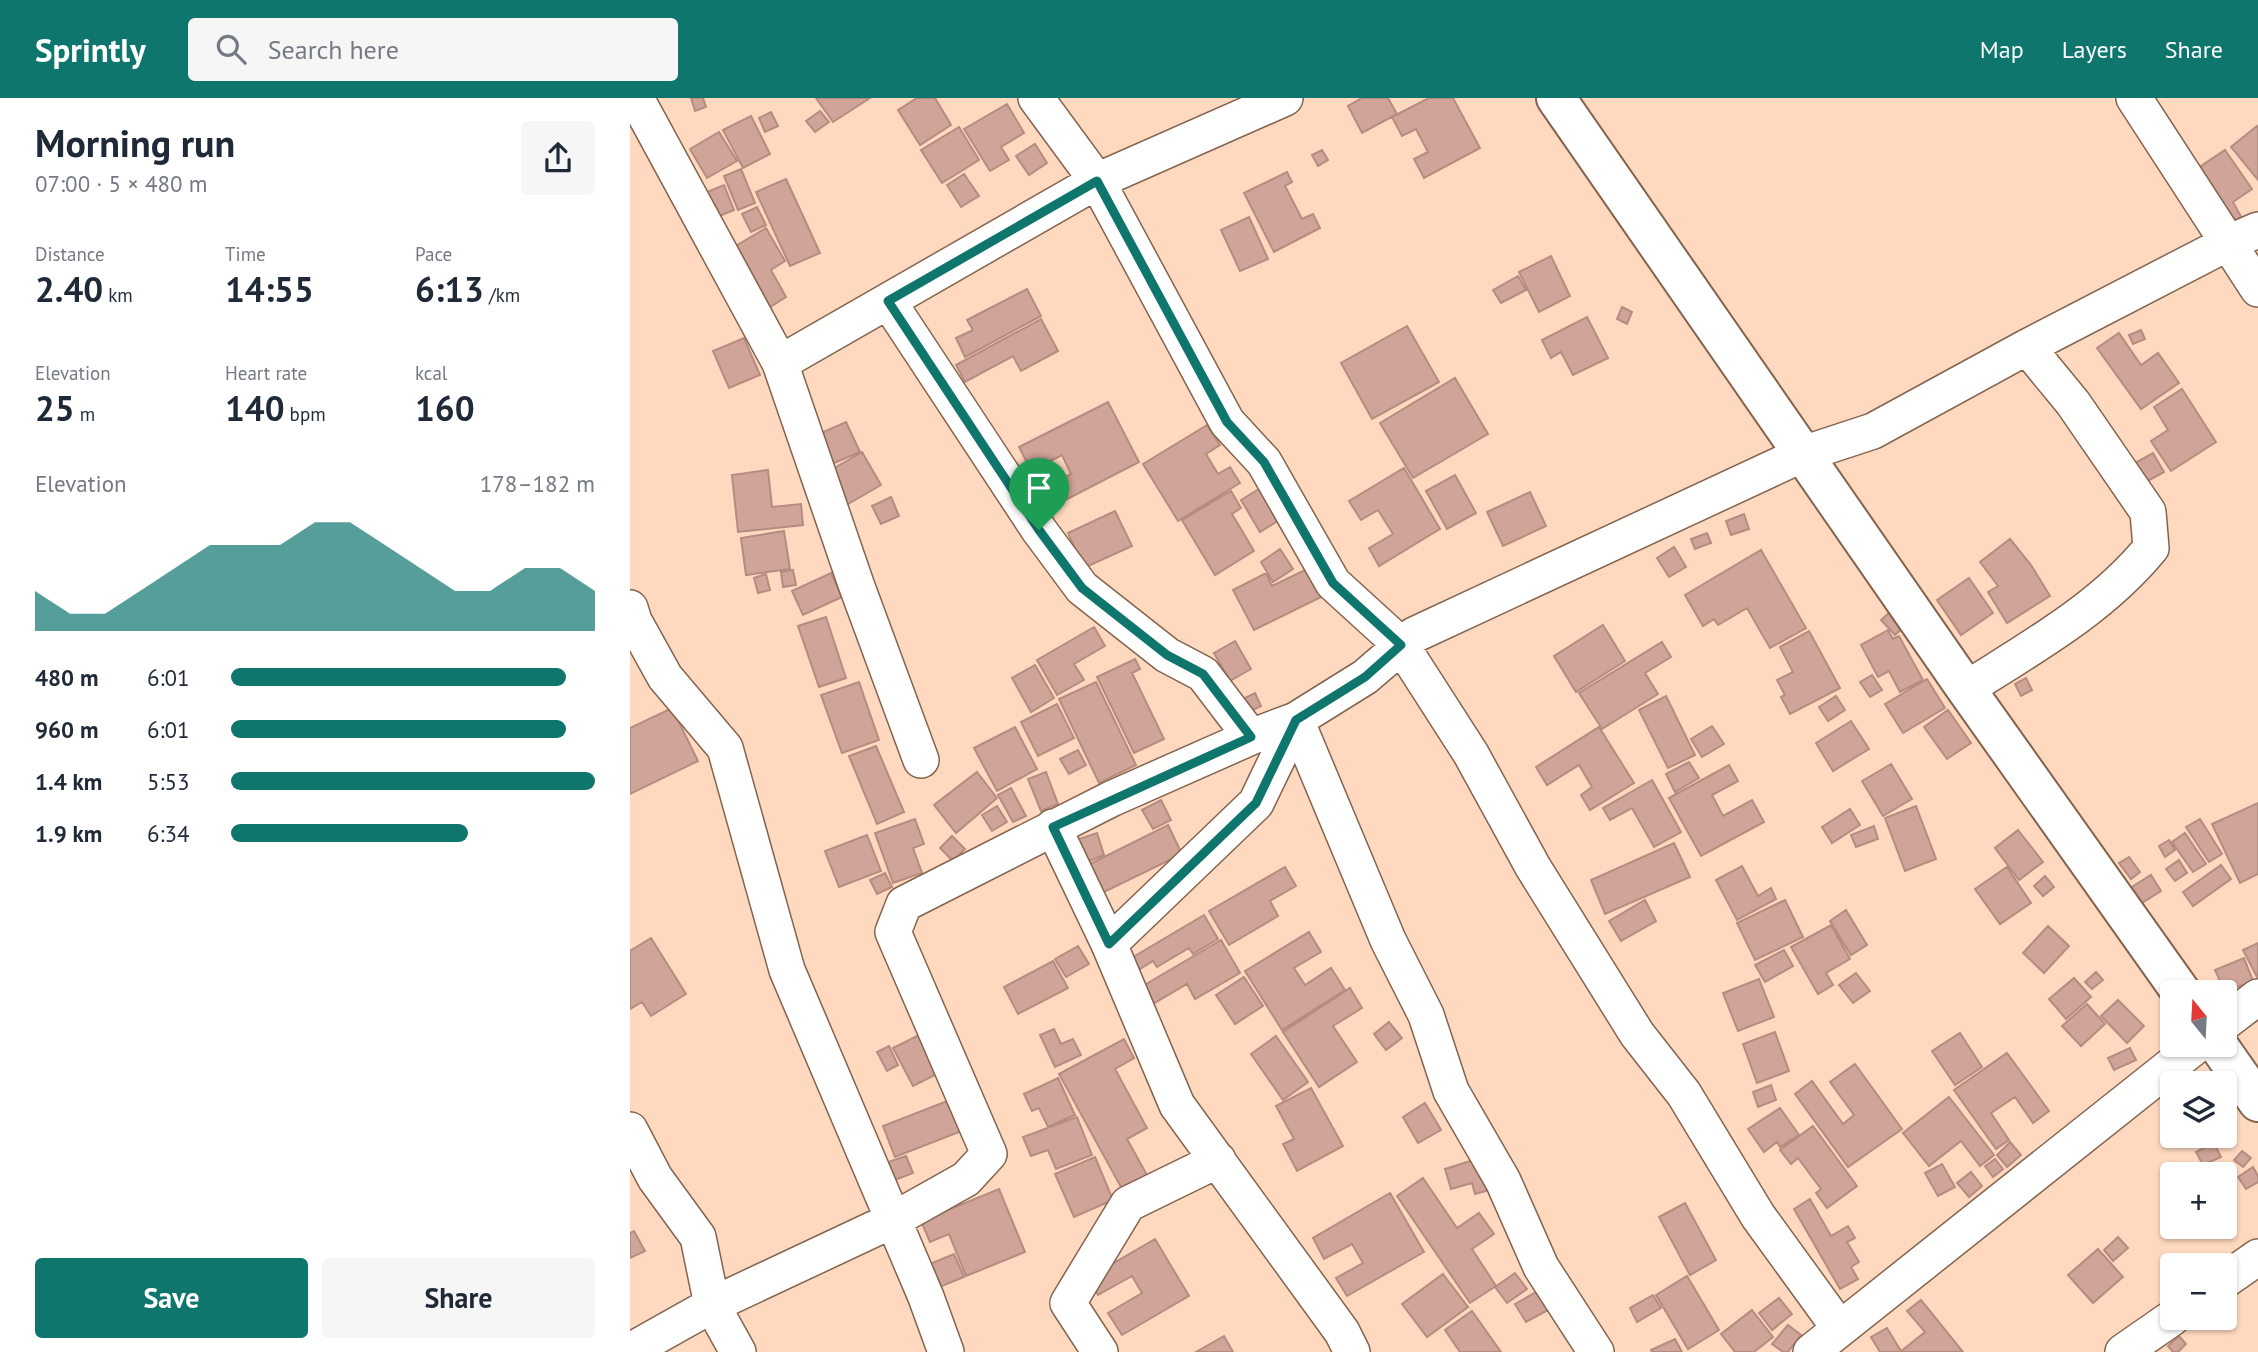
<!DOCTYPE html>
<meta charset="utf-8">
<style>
body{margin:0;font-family:"PT Sans",sans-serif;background:#f6f6f7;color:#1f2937;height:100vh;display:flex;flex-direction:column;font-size:26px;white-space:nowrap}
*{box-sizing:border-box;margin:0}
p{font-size:23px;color:#747a83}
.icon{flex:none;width:38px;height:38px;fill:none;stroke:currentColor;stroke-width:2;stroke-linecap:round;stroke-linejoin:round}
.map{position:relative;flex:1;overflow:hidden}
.side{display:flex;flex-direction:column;background:#fff;width:630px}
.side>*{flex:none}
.needle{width:46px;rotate:342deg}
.buttons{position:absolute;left:1530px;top:882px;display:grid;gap:14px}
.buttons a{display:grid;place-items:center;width:77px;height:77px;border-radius:7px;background:#fff;box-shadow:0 2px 5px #0004;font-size:35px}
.pin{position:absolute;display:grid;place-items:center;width:60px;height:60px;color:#fff;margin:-72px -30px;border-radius:50% 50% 50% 0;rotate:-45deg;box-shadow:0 0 7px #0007}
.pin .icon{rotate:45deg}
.round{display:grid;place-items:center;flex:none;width:74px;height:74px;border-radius:7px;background:#f6f6f7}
.headline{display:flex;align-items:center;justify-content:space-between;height:119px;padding:0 35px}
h1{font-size:38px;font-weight:700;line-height:52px}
.stats{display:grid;grid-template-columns:repeat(3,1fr);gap:10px;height:119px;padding:7px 35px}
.stats div{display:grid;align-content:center}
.stats b{font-size:35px;font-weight:700}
.stats small{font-size:19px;font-weight:400}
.stats p{font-size:19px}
.chart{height:196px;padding:14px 35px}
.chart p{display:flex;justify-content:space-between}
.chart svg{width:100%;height:126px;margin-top:7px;fill:#0f766e;opacity:.7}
.primary-button{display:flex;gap:14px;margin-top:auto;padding:14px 35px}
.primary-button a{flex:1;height:80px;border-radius:7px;background:#0f766e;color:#fff;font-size:28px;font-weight:700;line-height:80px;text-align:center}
.primary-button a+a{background:#f6f6f7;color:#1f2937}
ul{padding:0 35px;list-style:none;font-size:23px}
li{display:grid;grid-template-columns:112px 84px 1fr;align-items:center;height:52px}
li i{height:18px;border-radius:9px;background:#0f766e}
header{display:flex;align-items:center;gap:42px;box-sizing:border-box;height:98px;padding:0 35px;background:#0f766e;color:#fff}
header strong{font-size:33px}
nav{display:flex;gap:38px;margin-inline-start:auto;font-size:24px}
.search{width:490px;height:63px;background:#f6f6f7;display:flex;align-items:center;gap:18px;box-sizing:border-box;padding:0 24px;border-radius:7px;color:#747a83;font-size:26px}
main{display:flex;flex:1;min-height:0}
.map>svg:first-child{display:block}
</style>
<header>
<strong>Sprintly</strong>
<div class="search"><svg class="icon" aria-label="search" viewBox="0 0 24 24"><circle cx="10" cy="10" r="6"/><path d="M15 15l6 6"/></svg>Search here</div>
<nav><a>Map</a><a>Layers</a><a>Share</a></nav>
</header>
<main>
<section class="side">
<div class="headline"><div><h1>Morning run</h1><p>07:00 · 5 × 480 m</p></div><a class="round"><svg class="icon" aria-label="share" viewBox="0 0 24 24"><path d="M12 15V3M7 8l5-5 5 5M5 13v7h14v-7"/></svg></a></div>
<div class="stats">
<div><p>Distance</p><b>2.40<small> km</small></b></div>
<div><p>Time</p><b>14:55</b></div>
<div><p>Pace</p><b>6:13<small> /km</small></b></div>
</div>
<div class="stats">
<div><p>Elevation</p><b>25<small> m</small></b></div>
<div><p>Heart rate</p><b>140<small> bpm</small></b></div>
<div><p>kcal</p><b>160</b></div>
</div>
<div class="chart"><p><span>Elevation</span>178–182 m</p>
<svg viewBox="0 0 160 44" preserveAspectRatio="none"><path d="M0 44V30L10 38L20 38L30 30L40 22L50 14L60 14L70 14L80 6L90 6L100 14L110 22L120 30L130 30L140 22L150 22L160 30V44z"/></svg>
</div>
<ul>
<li><b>480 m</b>6:01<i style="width:92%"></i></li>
<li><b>960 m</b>6:01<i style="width:92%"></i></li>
<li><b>1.4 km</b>5:53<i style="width:100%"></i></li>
<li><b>1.9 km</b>6:34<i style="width:65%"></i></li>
</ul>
<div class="primary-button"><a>Save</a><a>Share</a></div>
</section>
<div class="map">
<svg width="1628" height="1254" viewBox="0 0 1628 1254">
<rect width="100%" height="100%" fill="#ffd9bf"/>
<!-- building -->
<path fill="#d0a498" stroke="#b68b80" stroke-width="2" d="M61 0H73L76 9 65 13Z
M186 0H240L203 24Z
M287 0H305L321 27 290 47 268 12Z
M732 0H758L767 16 732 35 718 8Z
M799 0H823L850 50 794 80 784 61 798 54 786 31 772 38 762 19Z
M377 6 394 35 371 49 379 62 360 73 334 31Z
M190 13 199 24 185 34 176 23Z
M141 14 148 28 135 34 129 20Z
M121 18 140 56 113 70 93 32Z
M1627 28 1628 30V82L1601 49Z
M329 29 349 62 312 85 291 52Z
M89 34 107 63 77 80 60 51Z
M405 46 417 65 399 77 386 58Z
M692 52 698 62 688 68 682 57Z
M1595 52 1622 91 1603 104 1614 124 1594 134 1556 78Z
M111 71 125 105 108 112 94 78Z
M657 74 662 84 655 88 672 121 683 116 690 130 644 154 614 95Z
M334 76 349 98 331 109 317 87Z
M156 81 190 155 160 168 126 94Z
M94 87 104 112 75 124 65 99Z
M127 109 136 127 121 134 112 116Z
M619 119 638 161 610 173 591 132Z
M136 130 155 163 141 172 156 199 140 209 104 149Z
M921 158 940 198 909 214 889 174Z
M888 178 896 192 871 205 863 192Z
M397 191 411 218 335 259 326 240 343 232 337 222Z
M992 209 1002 214 997 226 987 221Z
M957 219 978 260 943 277 931 254 921 260 912 242Z
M411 221 428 253 391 273 383 258 335 284 326 267Z
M777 228 809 284 742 321 711 265Z
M1511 232 1515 241 1503 246 1499 237Z
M1489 235 1511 267 1528 255 1549 285 1511 311 1467 250Z
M114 240 130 277 99 290 83 253Z
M825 280 858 336 783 380 750 325Z
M1552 291 1586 344 1541 373 1521 343 1538 332 1524 309Z
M478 304 509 364 420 410 411 391 441 376 432 357 401 373 389 349Z
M216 324 230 354 195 369 182 339Z
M577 327 590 347 576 356 588 376 600 369 610 385 548 423 513 366Z
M232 354 251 387 213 409 194 376Z
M1523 355 1534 374 1505 390 1494 371Z
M774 370 810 431 749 468 739 450 763 436 748 412 731 422 719 403Z
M138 372 142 409 171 406 173 427 108 434 102 377Z
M825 377 846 415 817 431 796 393Z
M637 386 657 417 630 434 611 402Z
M601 393 611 410 602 416 624 453 585 477 552 422Z
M900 394 916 428 873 448 857 414Z
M261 399 269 418 251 426 242 408Z
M485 413 502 448 454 470 438 435Z
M1114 416 1119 431 1101 437 1096 423Z
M154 433 160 471 116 477 111 440Z
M1077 435 1081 445 1065 451 1061 441Z
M1380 441 1401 467 1420 498 1377 525 1358 494 1368 488 1350 464Z
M1044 449 1056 469 1039 479 1027 460Z
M650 451 663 471 643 484 631 464Z
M1131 452 1176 530 1140 550 1117 510 1088 527 1084 521 1073 528 1055 497Z
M677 471 691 499 624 532 603 492 636 475 642 488Z
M163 472 166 487 153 489 151 474Z
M201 475 212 499 173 517 162 493Z
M136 476 140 492 128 495 124 480Z
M1339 480 1363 515 1331 537 1307 502Z
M1261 513 1275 528 1265 537 1251 522Z
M196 519 216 580 189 589 168 528Z
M973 527 995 563 946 594 924 558Z
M464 529 475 548 444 566 454 582 427 597 407 562Z
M1258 532 1263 541 1269 538 1293 582 1270 594 1259 573 1248 579 1231 547Z
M1179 533 1210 590 1160 616 1151 599 1155 597 1147 582 1163 574 1150 549Z
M605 543 621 571 600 583 584 555Z
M1032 544 1041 559 1015 575 1028 596 972 631 949 595Z
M505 561 510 571 502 575 534 641 504 655 467 579Z
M405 567 424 600 401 614 382 580Z
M1242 577 1252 592 1240 599 1230 584Z
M1396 580 1402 592 1391 598 1385 586Z
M1297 581 1315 610 1273 635 1255 606Z
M229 584 249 642 212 655 191 597Z
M466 584 506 667 469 685 429 601Z
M625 595 631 608 617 615 611 602Z
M1036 598 1065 657 1038 670 1009 612Z
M1206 598 1215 612 1198 623 1189 609Z
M427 606 444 640 408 658 391 624Z
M42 610 68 663 0 696V630Z
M1318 612 1341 645 1317 661 1294 629Z
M1221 623 1239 651 1203 673 1186 645Z
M1082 628 1094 646 1072 659 1061 641Z
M385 629 407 671 367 693 344 650Z
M969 629 1004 685 960 712 951 697 962 689 949 667 917 687 906 669Z
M246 648 274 714 247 726 219 658Z
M448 652 456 667 439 676 430 661Z
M1059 664 1069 680 1045 694 1036 676Z
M1261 666 1282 701 1253 718 1232 683Z
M1099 667 1108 683 1082 697 1093 718 1122 702 1134 724 1071 758 1039 700Z
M347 674 367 700 326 735 304 707Z
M416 674 428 706 411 713 398 681Z
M1022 682 1051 734 1024 749 1002 710 980 722 973 710Z
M381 690 396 718 383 724 368 697Z
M531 702 541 722 523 731 512 712Z
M1628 705V776L1610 785 1582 726Z
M367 708 377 724 362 733 352 717Z
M1286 708 1306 761 1275 773 1255 720Z
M1220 711 1230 727 1202 745 1192 729Z
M285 721 294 746 283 750 292 775 263 785 245 735Z
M1570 721 1592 756 1579 764 1556 729Z
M538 727 552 756 470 796 456 768Z
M1244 728 1248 741 1226 749 1221 737Z
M1388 732 1413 764 1389 782 1365 750Z
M467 735 474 757 455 765 446 742Z
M1555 735 1576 766 1563 774 1542 744Z
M237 737 251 773 209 789 195 753Z
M322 738 335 751 323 763 310 750Z
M1539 742 1545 752 1535 759 1529 748Z
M1044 745 1060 779 975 816 961 782Z
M1499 759 1510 774 1501 781 1489 765Z
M1549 762 1557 775 1545 783 1536 771Z
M1591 767 1601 781 1563 808 1553 794Z
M1112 768 1128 798 1141 790 1146 801 1107 822 1086 782Z
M655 769 666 788 640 803 648 818 599 847 579 813Z
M1377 769 1401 805 1370 826 1345 791Z
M255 775 262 789 247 796 240 782Z
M1521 777 1531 793 1507 808 1497 792Z
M1415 778 1424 789 1413 798 1404 788Z
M1015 802 1026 823 991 843 979 823Z
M1155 802 1173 839 1125 862 1107 825Z
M1216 812 1237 847 1221 857 1200 823Z
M574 817 588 841 563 856 559 850 527 869 523 863 505 874 498 862Z
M1201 827 1220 861 1196 875 1203 887 1188 896 1161 849Z
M1418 828 1439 848 1414 875 1393 855Z
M679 834 691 854 664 870 675 887 701 870 715 892 652 932 615 873Z
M21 840 56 896 21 918 12 904 0 911V853Z
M591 842 610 875 565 901 557 886 521 907 511 889Z
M1628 845V879H1627L1613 852Z
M448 848 459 866 436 879 425 861Z
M1154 852 1163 868 1135 884 1125 867Z
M1614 860 1623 883 1595 894 1585 872Z
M423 863 438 890 388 916 374 889Z
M1466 874 1473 882 1462 891 1455 884Z
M1226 875 1240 893 1223 905 1209 887Z
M614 879 633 908 605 926 586 897Z
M1444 880 1461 899 1436 921 1419 901Z
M1129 881 1144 919 1108 933 1093 895Z
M720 890 732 910 703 928 727 964 689 989 653 934Z
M1488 902 1514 928 1497 945 1471 918Z
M1457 906 1475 926 1451 948 1432 928Z
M759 924 772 940 756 952 744 936Z
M424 931 431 946 443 941 451 957 425 969 410 937Z
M297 933 317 971 283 988 263 950Z
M1145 934 1159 973 1127 985 1113 946Z
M1330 935 1352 969 1325 987 1302 953Z
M646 938 678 984 653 1002 621 956Z
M494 941 504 960 485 971 517 1030 497 1041 517 1077 492 1091 429 976Z
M259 948 268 967 257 973 247 954Z
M1500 950 1506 962 1484 972 1478 960Z
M1377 955 1419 1013 1403 1025 1385 999 1361 1015 1379 1042 1366 1051 1324 992Z
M1225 966 1272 1031 1218 1069 1165 996 1182 983 1213 1026 1224 1017 1200 984Z
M428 980 445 1017 418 1029 409 1010 402 1013 394 996Z
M1141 987 1146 1002 1128 1009 1123 994Z
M681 990 713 1048 667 1073 653 1046 664 1041 646 1008Z
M330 998 342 1029 265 1059 253 1028Z
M1319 999 1364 1057 1350 1068 1331 1043 1299 1068 1273 1035Z
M795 1005 811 1032 788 1045 773 1019Z
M1150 1010 1169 1037 1150 1049 1147 1044 1134 1054 1118 1031Z
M447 1019 462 1057 426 1071 418 1052 401 1058 393 1039Z
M1183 1028 1227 1088 1197 1110 1186 1095 1191 1091 1168 1060 1161 1066 1150 1052Z
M1380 1044 1391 1057 1377 1069 1367 1057Z
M1584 1045 1591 1059 1573 1067 1566 1054Z
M1612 1053 1621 1060 1613 1069 1604 1062Z
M276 1058 283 1075 265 1082 258 1064Z
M465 1059 483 1102 444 1119 425 1076Z
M853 1059 863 1091 845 1096 842 1085 821 1091 815 1071Z
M1365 1061 1373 1071 1363 1079 1355 1068Z
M1312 1066 1325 1089 1308 1098 1295 1075Z
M1623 1069 1628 1078V1084L1616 1091 1608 1079Z
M1341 1074 1352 1088 1339 1099 1327 1085Z
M793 1080 827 1130 849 1115 864 1136 842 1151 866 1188 840 1205 767 1098Z
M369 1091 395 1154 336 1178 319 1136 300 1144 291 1123Z
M760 1095 794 1154 717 1198 706 1180 733 1165 722 1146 694 1161 683 1140Z
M1180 1101 1201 1138 1218 1128 1225 1140 1217 1144 1229 1164 1221 1169 1228 1181 1210 1191 1164 1111Z
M1055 1105 1086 1162 1060 1177 1029 1119Z
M4 1133 15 1153 0 1160V1135Z
M1488 1139 1498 1150 1483 1163 1474 1152Z
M525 1141 559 1198 492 1237 478 1215 512 1195 502 1178 468 1197 458 1180Z
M1468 1151 1493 1179 1463 1205 1438 1177Z
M324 1156 334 1179 307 1190 297 1167Z
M885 1175 897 1191 877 1205 865 1189Z
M813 1176 838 1209 797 1239 772 1206Z
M1057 1178 1089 1232 1058 1251 1026 1197Z
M908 1193 918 1212 896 1224 885 1206Z
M1023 1197 1031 1210 1007 1224 1000 1210Z
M1149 1200 1162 1216 1142 1232 1129 1215Z
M1291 1202 1333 1254H1270L1295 1234 1277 1213Z
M1122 1212 1143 1239 1124 1254H1105L1091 1236Z
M842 1213 871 1254H830L815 1232Z
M1158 1227 1171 1237 1158 1254H1153L1142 1246Z
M1257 1230 1271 1253 1269 1254H1250L1241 1239Z
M594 1238 603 1254H566Z
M1549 1238 1556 1246 1548 1254H1543L1538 1248Z
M1045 1241 1052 1254H1022L1021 1252Z"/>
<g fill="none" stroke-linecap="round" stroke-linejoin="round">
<!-- street casing -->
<g stroke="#84634d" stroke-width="38">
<path id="street" d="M6 0 150 265 226 486 291 662
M406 0 467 83 597 324 634 364 703 485 771 547 841 656 903 769 1007 936 1054 996 1128 1118 1210 1231
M1504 0 1628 191
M258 203 409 432 452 490 537 557 573 576 621 639
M150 265 467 83 655 0
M0 510 4 523 35 579 95 650 157 872 296 1199 316 1254
M1336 591C1402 549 1471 511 1521 450L1518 414 1443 305 1397 249
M666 622 758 842 796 917 821 993 873 1083 911 1169 966 1254
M423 729 479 846 547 1007 712 1234 722 1254
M479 846 626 705 666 622
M1594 925 1628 899
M0 1032 25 1080 68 1139 82 1207 108 1254
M1594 1183 1628 1159
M0 1253 82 1207 263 1122 336 1081 359 1056 263 834 274 806 481 701 621 639 666 622 735 579 784 537 1173 356 1243 333 1397 249 1598 145 1628 132
M470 1254 438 1205 498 1106 588 1062
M1181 1254 1567 947
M1493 1254 1542 1220"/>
</g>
<!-- secondary casing -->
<g stroke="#84634d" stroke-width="42">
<path id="secondary" d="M926 0 1336 591 1551 894
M1588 947 1628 1004"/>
</g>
<!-- street -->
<use href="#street" stroke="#fff" stroke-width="35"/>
<!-- secondary -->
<use href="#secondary" stroke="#fff" stroke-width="38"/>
</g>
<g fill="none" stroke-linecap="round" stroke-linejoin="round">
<!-- route casing -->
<g stroke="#fff" stroke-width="14">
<path id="route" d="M467 83 597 324 634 364 703 485 771 547 735 579 666 622 626 705 479 846 423 729 621 639 573 576 537 557 452 490 409 432 258 203Z"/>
</g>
<!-- route -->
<use href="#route" stroke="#0f766e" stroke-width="9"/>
</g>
</svg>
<div class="buttons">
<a><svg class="needle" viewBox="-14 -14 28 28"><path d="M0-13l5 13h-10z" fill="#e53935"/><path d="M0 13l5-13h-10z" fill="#747a83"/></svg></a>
<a><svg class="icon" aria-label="layers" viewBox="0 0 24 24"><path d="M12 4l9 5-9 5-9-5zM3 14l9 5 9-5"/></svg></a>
<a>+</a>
<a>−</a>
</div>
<div class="pin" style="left:409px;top:432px;background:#1e9e55"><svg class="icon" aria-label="arrive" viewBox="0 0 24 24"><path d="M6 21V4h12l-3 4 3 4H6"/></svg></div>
</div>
</main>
